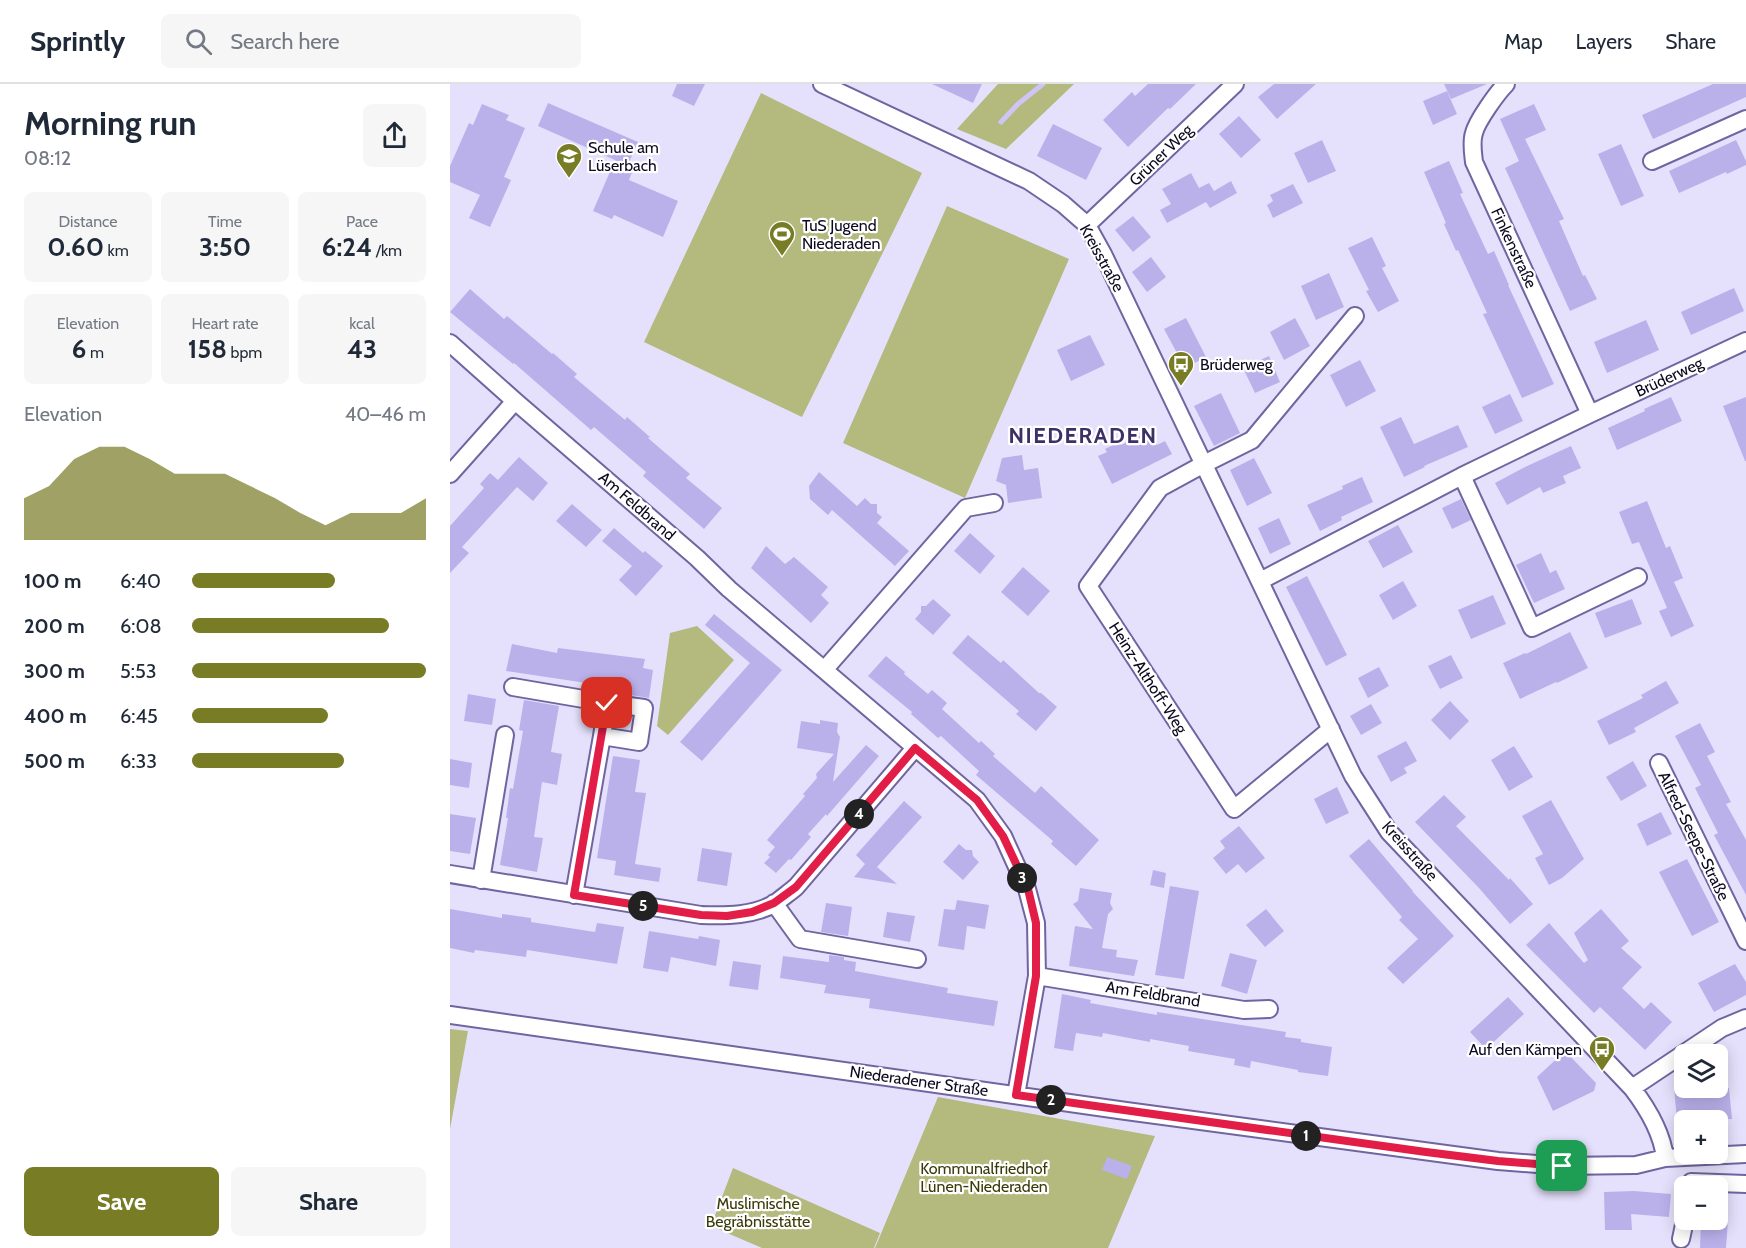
<!DOCTYPE html>
<meta charset="utf-8">
<style>
body{margin:0;font-family:Cabin,sans-serif;background:#f6f6f7;color:#1f2937;height:100vh;display:flex;flex-direction:column;font-size:22px;white-space:nowrap}
*{box-sizing:border-box;margin:0}
p{font-size:20px;color:#747a83}
.icon{flex:none;width:33px;height:33px;fill:none;stroke:currentColor;stroke-width:2;stroke-linecap:round;stroke-linejoin:round}
.map{position:relative;flex:1;overflow:hidden}
.details{display:flex;flex-direction:column;background:#fff;width:450px}
.details>*{flex:none}
.fabs{position:absolute;left:1224px;top:960px;display:grid;gap:12px}
.fabs a{display:grid;place-items:center;width:54px;height:54px;border-radius:9px;background:#fff;box-shadow:0 3px 15px #0003;font-size:30px}
.pin{position:absolute;display:grid;place-items:center;width:51px;height:51px;color:#fff;margin:-26px;border-radius:12px;box-shadow:0 3px 9px #0006}
.km{position:absolute;width:30px;height:30px;margin:-15px;border-radius:50%;background:#222;color:#fff;font-size:16px;line-height:30px;text-align:center}
.round{display:grid;place-items:center;flex:none;width:63px;height:63px;border-radius:9px;background:#f6f6f7}
.overview{display:flex;align-items:center;justify-content:space-between;height:102px;padding:0 24px}
h1{font-size:33px;font-weight:700;line-height:45px}
.stats{display:grid;grid-template-columns:repeat(3,1fr);gap:9px;height:102px;padding:6px 24px}
.stats div{display:grid;align-content:center;border-radius:9px;background:#f6f6f7;text-align:center}
.stats b{font-size:26px;font-weight:700}
.stats small{font-size:16px;font-weight:400}
.stats p{font-size:16px}
.chart{height:168px;padding:12px 24px}
.chart p{display:flex;justify-content:space-between}
.chart svg{width:100%;height:108px;margin-top:6px;fill:#787c25;opacity:.7}
.primary-button{display:flex;gap:12px;margin-top:auto;padding:12px 24px}
.primary-button a{flex:1;height:69px;border-radius:9px;background:#787c25;color:#fff;font-size:24px;font-weight:700;line-height:69px;text-align:center}
.primary-button a+a{background:#f6f6f7;color:#1f2937}
ul{padding:0 24px;list-style:none;font-size:20px}
li{display:grid;grid-template-columns:96px 72px 1fr;align-items:center;height:45px}
li i{height:15px;border-radius:8px;background:#787c25}
header{display:flex;align-items:center;gap:36px;box-sizing:border-box;height:84px;padding:0 30px;background:#fff;border-bottom:2px solid #e0e1e3}
header strong{font-size:28px}
nav{display:flex;gap:33px;margin-inline-start:auto;font-size:21px}
.search{width:420px;height:54px;background:#f6f6f7;display:flex;align-items:center;gap:15px;box-sizing:border-box;padding:0 21px;border-radius:9px;color:#747a83;font-size:22px}
main{display:flex;flex:1;min-height:0}
.map>svg:first-child{display:block}
</style>
<header>
<strong>Sprintly</strong>
<div class="search"><svg class="icon" aria-label="search" viewBox="0 0 24 24"><circle cx="10" cy="10" r="6"/><path d="M15 15l6 6"/></svg>Search here</div>
<nav><a>Map</a><a>Layers</a><a>Share</a></nav>
</header>
<main>
<section class="details">
<div class="overview"><div><h1>Morning run</h1><p>08:12</p></div><a class="round"><svg class="icon" aria-label="share" viewBox="0 0 24 24"><path d="M12 15V3M7 8l5-5 5 5M5 13v7h14v-7"/></svg></a></div>
<div class="stats">
<div><p>Distance</p><b>0.60<small> km</small></b></div>
<div><p>Time</p><b>3:50</b></div>
<div><p>Pace</p><b>6:24<small> /km</small></b></div>
</div>
<div class="stats">
<div><p>Elevation</p><b>6<small> m</small></b></div>
<div><p>Heart rate</p><b>158<small> bpm</small></b></div>
<div><p>kcal</p><b>43</b></div>
</div>
<div class="chart"><p><span>Elevation</span>40–46 m</p>
<svg viewBox="0 0 160 44" preserveAspectRatio="none"><path d="M0 44V27L10 22L20 11L30 6L40 6L50 11L60 17L70 17L80 17L90 22L100 27L110 33L120 38L130 33L140 33L150 33L160 27V44z"/></svg>
</div>
<ul>
<li><b>100 m</b>6:40<i style="width:61%"></i></li>
<li><b>200 m</b>6:08<i style="width:84%"></i></li>
<li><b>300 m</b>5:53<i style="width:100%"></i></li>
<li><b>400 m</b>6:45<i style="width:58%"></i></li>
<li><b>500 m</b>6:33<i style="width:65%"></i></li>
</ul>
<div class="primary-button"><a>Save</a><a>Share</a></div>
</section>
<div class="map">
<svg width="1296" height="1164" viewBox="0 0 1296 1164">
<rect width="100%" height="100%" fill="#e5e1fc"/>
<!-- green -->
<path fill="#b4b97d" d="M548 0H624L556 65 507 45Z
M311 9 472 89 352 333 194 258Z
M497 122 619 175 515 414 393 359Z
M247 542 284 576 218 651 207 642 220 549Z
M0 945 18 947 0 1045Z
M488 1013 705 1052 658 1164H425Z
M283 1084 430 1149 424 1164H312L261 1142Z"/>
<g fill="none" stroke-linecap="round" stroke-linejoin="round">
<!-- stream -->
<path stroke="#cdc6f5" stroke-width="5" d="M551 38 568 20 593 0"/>
</g>
<!-- building -->
<path fill="#bab1eb" d="M227 0H255L244 22 222 12Z
M482 0H532L523 19Z
M698 0H746L720 25 718 24 678 63 653 36 682 8 685 12Z
M824 0H866L827 35 808 13Z
M994 0H1037L1001 15Z
M1263 0H1296V13L1203 55 1192 31Z
M997 7 1007 30 983 41 973 17Z
M98 19 188 58 176 85 182 88 179 96 228 117 213 153 164 131 162 135 143 127 165 76 88 42Z
M32 20 59 31 56 36 75 44 54 93 61 96 40 143 19 134 30 111 0 98V82L19 39 23 41Z
M1084 20 1096 46 1075 55 1114 135 1109 137 1133 192 1135 191 1147 215 1120 227 1055 84 1069 77 1050 35Z
M789 32 811 56 791 74 769 50Z
M603 40 652 64 636 96 587 72Z
M872 56 886 87 858 99 844 69Z
M1286 56 1296 77V81L1277 90 1276 88 1229 109 1219 87Z
M1171 60 1194 112 1171 122 1148 70Z
M999 77 1013 109 1010 110 1038 170 1044 167 1059 201H1058L1104 300 1072 314 1033 230 1037 229 1008 166 1006 167 994 140 996 139 974 88Z
M741 89 749 104 759 99 764 107 781 97 787 109 760 124 756 118 717 139 710 126 721 120 712 105Z
M843 100 853 119 823 134 817 121 823 117 820 111Z
M683 132 701 153 683 168 665 146Z
M922 153 936 182 932 184 949 217 928 228 916 207 919 206 898 164Z
M701 173 716 193 697 208 682 188Z
M879 189 894 223 866 236 851 202Z
M1284 204 1294 227 1241 251 1231 228Z
M20 205 54 235 57 232 102 270 103 269 127 290 124 293 175 336 177 333 200 353 198 354 240 390 236 394 272 424 254 445 193 392 196 388 144 343 141 346 64 279 63 280 0 228Z
M736 234 756 273 735 284 714 245Z
M845 234 860 262 834 276 820 248Z
M1196 236 1209 266 1157 289 1144 258Z
M640 251 655 281 621 297 607 266Z
M819 272 830 298 805 309 793 284Z
M910 276 926 307 896 323 880 291Z
M771 309 790 349 764 362 744 322Z
M1060 310 1073 337 1045 350 1032 323Z
M1221 313 1232 337 1167 366 1158 344 1195 327 1194 325Z
M1296 313V377H1295L1273 322Z
M951 333 964 360 1008 341 1018 363 974 382 975 383 954 393 930 343Z
M700 347 707 361 715 357 722 370 662 400 648 372 657 368 655 365 669 358 671 361Z
M1121 362 1131 384 1113 392 1116 399 1093 409 1090 403 1057 421 1045 399 1075 383Z
M572 371 574 386 588 384 592 414 558 419 556 401 546 397 552 374Z
M69 373 98 399 83 417 67 403 12 463 19 469 0 489V442L34 404 30 400 40 389 48 396Z
M804 374 822 409 797 422 780 386Z
M369 388 407 422 415 414 421 420H427V429L432 433 427 439 459 467 445 482 382 426 378 431 360 415 359 402Z
M912 393 923 418 891 433 892 436 870 447 857 421 893 405 892 402Z
M1011 415 1021 436 1002 445 992 424Z
M1197 417 1216 464 1220 462 1233 494 1224 498 1244 542 1221 553 1209 527 1217 524 1189 458 1182 460 1169 428Z
M122 420 152 446 136 463 106 437Z
M829 434 841 460 820 470 808 444Z
M948 441 963 468 933 484 918 457Z
M164 444 193 469 195 467 213 482 186 512 169 496 182 482 152 457Z
M520 449 545 472 530 490 504 467Z
M316 462 335 480 344 473 378 503 371 511 379 519 361 539 301 484Z
M1091 469 1100 489 1106 486 1115 505 1084 519 1066 481Z
M573 483 600 507 578 532 551 508Z
M857 492 897 571 876 582 836 503Z
M953 497 967 522 943 536 929 511Z
M1043 511 1056 540 1021 555 1008 526Z
M483 515 501 531 483 551 465 535 471 528V522H476Z
M1182 515 1192 540 1155 554 1145 529Z
M264 530 332 586 252 677 230 658 300 579 255 541Z
M1120 548 1138 584 1107 599 1106 598 1070 615 1053 579 1075 569 1076 570Z
M518 551 551 579 553 576 589 609H591L607 623 586 647 566 630 569 627 502 569Z
M62 560 107 569 108 564 195 575 193 584 203 586 199 614 162 608 163 603 56 587Z
M1001 571 1013 594 990 605 978 582Z
M436 572 455 588 454 590 478 610 482 606 497 619 492 625 529 659 531 657 545 670 543 672 585 709 591 702 649 756 626 782 601 760 603 757 526 691 529 687 491 652 488 654 461 630 462 628 418 592Z
M929 583 939 602 918 614 908 594Z
M1216 597 1229 619 1184 644 1186 648 1159 661 1147 637 1193 614 1191 611Z
M18 610 46 615 42 641 14 637Z
M74 616 109 622 101 668 112 670 107 701 92 698 84 753 93 754 87 788 50 781 58 734H56L60 704 63 705 73 647 69 646Z
M1000 617 1019 637 1000 656 981 636Z
M921 620 932 639 911 651 900 632Z
M370 636 388 639 387 648 390 653 383 698 416 661 429 672 377 732 376 730 358 750 361 753 341 776 339 775 326 789 314 779 320 773 318 771 325 763 317 756 355 712 353 710 367 694 366 690 384 670 347 664 351 637 370 640Z
M1250 639 1265 668 1257 672 1281 718 1276 720 1296 756V811L1264 751 1268 749 1245 704 1251 701 1225 652Z
M956 657 967 677 954 684 957 689 941 698 927 672Z
M1064 662 1083 693 1059 707 1041 676Z
M163 672 190 676 185 708 196 709 185 780 211 784 209 798 164 791 166 777 147 774Z
M0 675 22 679 19 704 0 701Z
M1183 677 1197 702 1171 717 1156 693Z
M887 703 899 729 876 740 864 715Z
M994 711 1016 733 1006 742 1059 796 1060 794 1083 820 1060 840 1029 804 965 738Z
M1101 716 1134 775 1112 794 1099 801 1085 774 1093 770 1072 732Z
M454 717 472 733 427 783 447 800 404 793 415 780 406 771Z
M1211 728 1222 750 1197 762 1187 740Z
M0 730 26 734 20 770 0 767Z
M789 742 815 774 796 789 788 780 776 790 763 774 775 764 770 757Z
M919 755 963 807H962L1004 852 953 900 937 884 968 855 949 836 952 833 899 772Z
M509 760 516 766H522L523 772 529 778 513 796 493 778Z
M252 764 282 769 277 802 247 797Z
M1237 775 1269 838 1242 852 1209 788Z
M703 786 716 789 714 804 700 801Z
M720 802 749 807 734 895 705 891Z
M630 804 662 809 660 819 663 825 658 830 652 864 667 866 666 873 688 876 684 892 619 882 625 842 643 845 623 820 628 817Z
M507 816 539 821 535 845 517 842 514 866 488 862 494 825 505 826Z
M376 819 402 823 398 852 371 848Z
M0 825 52 834V830L81 834V838L145 848 147 839 174 843 167 880 77 866 76 873 25 866 24 869 0 864Z
M816 825 834 847 815 863 796 841Z
M1151 825 1179 857 1171 864 1192 883 1172 904 1194 925 1201 918 1222 938 1195 966 1150 923 1144 929 1076 861 1099 839 1134 879 1138 876 1124 849Z
M437 828 465 832 460 858 433 853Z
M199 847 248 855 249 852 270 856 266 882 221 873 218 888 193 884Z
M780 869 807 876 797 910 771 902Z
M379 871 394 873V876L406 878 405 887 498 904 497 909 548 917 544 942 419 924 420 915 374 909 376 901 330 894 333 872 379 878Z
M283 877 311 881 308 906 279 902Z
M1285 880 1296 898V911L1264 928 1248 899Z
M612 910 641 916 640 919 707 931V928L836 948 835 953 851 955V958L882 963 878 992 848 988V986L801 977 800 984 784 981 785 975 738 967 739 962 700 955V958L653 949 652 953 626 949 623 967 604 964Z
M1058 913 1074 930 1036 965 1020 948Z
M1115 967 1146 999 1144 1007 1103 1027 1087 993Z
M1224 1004H1279L1282 1035 1227 1036Z
M657 1073 682 1082 677 1095 652 1086Z
M1184 1107 1221 1110 1219 1133 1181 1130 1182 1146H1155L1154 1108Z
M1251 1136H1278L1276 1164H1250Z"/>
<g fill="none" stroke-linecap="round" stroke-linejoin="round">
<!-- minor casing -->
<g stroke="#7065a0" stroke-width="20">
<path id="minor" d="M372 0 579 97 613 120 637 141 653 170 903 692 939 748 1182 1004C1198 1025 1212 1048 1215 1074
M1056 0C1047 9 1027 37 1024 49 1021 58 1023 68 1024 78L1140 330
M1202 77 1296 35
M637 141 785 0
M0 259 65 317 247 474 279 505 527 716 553 752 577 805 586 839 587 892 566 1011
M0 390 65 317
M1012 392 1082 544 1188 493
M810 497 1012 392 1140 330 1296 257
M375 585 516 424 544 419
M63 603 157 619 152 652 189 658 194 624 157 619
M881 645 784 725 638 502 710 404 754 380 802 356 905 232
M1209 679 1296 857
M0 790 251 831C276 832 305 832 327 818 333 813 340 808 346 803L465 664
M31 796 55 651
M124 811 152 652
M324 819 350 855 467 875
M587 892 794 926 819 925
M0 931 676 1027 1048 1077 1112 1082 1186 1081 1215 1074 1296 1070
M1182 1004 1272 944 1296 934
M1241 1098 1296 1100
M1231 1155 1235 1136"/>
</g>
<!-- minor -->
<use href="#minor" stroke="#fff" stroke-width="16"/>
</g>
<g fill="none" stroke-linecap="round" stroke-linejoin="round">
<!-- route casing -->
<g stroke="#fff" stroke-width="12">
<path id="route" d="M157 619 124 811 251 831 277 832 302 828 324 819 346 803 465 664 527 716 553 752 578 805 586 839V892L566 1011 976 1068 1048 1077 1112 1082"/>
</g>
<!-- route -->
<use href="#route" stroke="#e11d48" stroke-width="8"/>
</g>
<!-- icons -->
<defs>
<g id="school-pin" transform="scale(1.35)"><path d="M0 17L-7.5 6A9.5 9.5 0 1 1 7.5 6Z" fill="#787c25" stroke="#fff"/><path d="M0-5L7-2L0 1L-7-2ZM-4 1L0 2.5L4 1V4Q0 6-4 4Z" fill="#fff"/></g>
<g id="stadium-pin" transform="scale(1.35)"><path d="M0 17L-7.5 6A9.5 9.5 0 1 1 7.5 6Z" fill="#787c25" stroke="#fff"/><path d="M0-5a6.5 5 0 1 0 0 10a6.5 5 0 1 0 0-10ZM-3.5-1.8h7v3.6h-7Z" fill="#fff"/></g>
<g id="bus-pin" transform="scale(1.35)"><path d="M0 17L-7.5 6A9.5 9.5 0 1 1 7.5 6Z" fill="#787c25" stroke="#fff"/><path d="M-5-6H5V4H4V6H2V4H-2V6H-4V4H-5ZM-3.5-4V0h7V-4ZM-3.5 1.2v1.5H-2V1.2ZM2 1.2v1.5H3.5V1.2Z" fill="#fff"/></g>
</defs>
<g fill-rule="evenodd">
<use href="#school-pin" x="119" y="72"/>
<use href="#stadium-pin" x="332" y="150"/>
<use href="#bus-pin" x="731" y="280"/>
<use href="#bus-pin" x="1152" y="965"/>
</g>
<g text-anchor="middle" dominant-baseline="central" stroke-width="4.5" stroke-linejoin="round" paint-order="stroke">
<!-- poi labels -->
<g font-size="16" fill="#0d081e" stroke="#fff" text-anchor="start">
<text x="138" y="63">Schule am<tspan x="138" dy="18">Lüserbach</tspan></text>
<text x="352" y="141">TuS Jugend<tspan x="352" dy="18">Niederaden</tspan></text>
<text x="750" y="280">Brüderweg</text>
<text x="1132" y="965" text-anchor="end">Auf den Kämpen</text>
</g>
<!-- street labels -->
<g font-size="16" fill="#0d081e" stroke="#fff">
<text transform="translate(711 71) rotate(-44)">Grüner Weg</text>
<text transform="translate(1064 164) rotate(65)">Finkenstraße</text>
<text transform="translate(652 174) rotate(61)">Kreisstraße</text>
<text transform="translate(1219 293) rotate(-25)">Brüderweg</text>
<text transform="translate(187 422) rotate(41)">Am Feldbrand</text>
<text transform="translate(698 594) rotate(57)">Heinz-Althoff-Weg</text>
<text transform="translate(1244 752) rotate(64)">Alfred-Seepe-Straße</text>
<text transform="translate(960 767) rotate(48)">Kreisstraße</text>
<text transform="translate(703 910) rotate(9)">Am Feldbrand</text>
<text transform="translate(469 997) rotate(8)">Niederadener Straße</text>
</g>
<!-- park labels -->
<g font-size="16" fill="#383a08" stroke="#fff">
<text x="534" y="1084">Kommunalfriedhof<tspan x="534" dy="18">Lünen-Niederaden</tspan></text>
<text x="308" y="1119">Muslimische<tspan x="308" dy="18">Begräbnisstätte</tspan></text>
</g>
<!-- district labels -->
<g font-size="22" font-weight="bold" letter-spacing="1.5" fill="#3d3066" stroke="#fff">
<text x="633" y="351">NIEDERADEN</text>
</g>
</g>
</svg>
<div class="fabs">
<a><svg class="icon" aria-label="layers" viewBox="0 0 24 24"><path d="M12 4l9 5-9 5-9-5zM3 14l9 5 9-5"/></svg></a>
<a>+</a>
<a>−</a>
</div>
<div class="pin" style="left:1112px;top:1082px;background:#1e9e55"><svg class="icon" aria-label="arrive" viewBox="0 0 24 24"><path d="M6 21V4h12l-3 4 3 4H6"/></svg></div>
<div class="pin" style="left:157px;top:619px;background:#d93025"><svg class="icon" aria-label="check" viewBox="0 0 24 24"><path d="M5 12l5 5 9-10"/></svg></div>
<b class="km" style="left:856px;top:1052px">1</b>
<b class="km" style="left:601px;top:1016px">2</b>
<b class="km" style="left:572px;top:794px">3</b>
<b class="km" style="left:409px;top:730px">4</b>
<b class="km" style="left:193px;top:822px">5</b>
</div>
</main>
